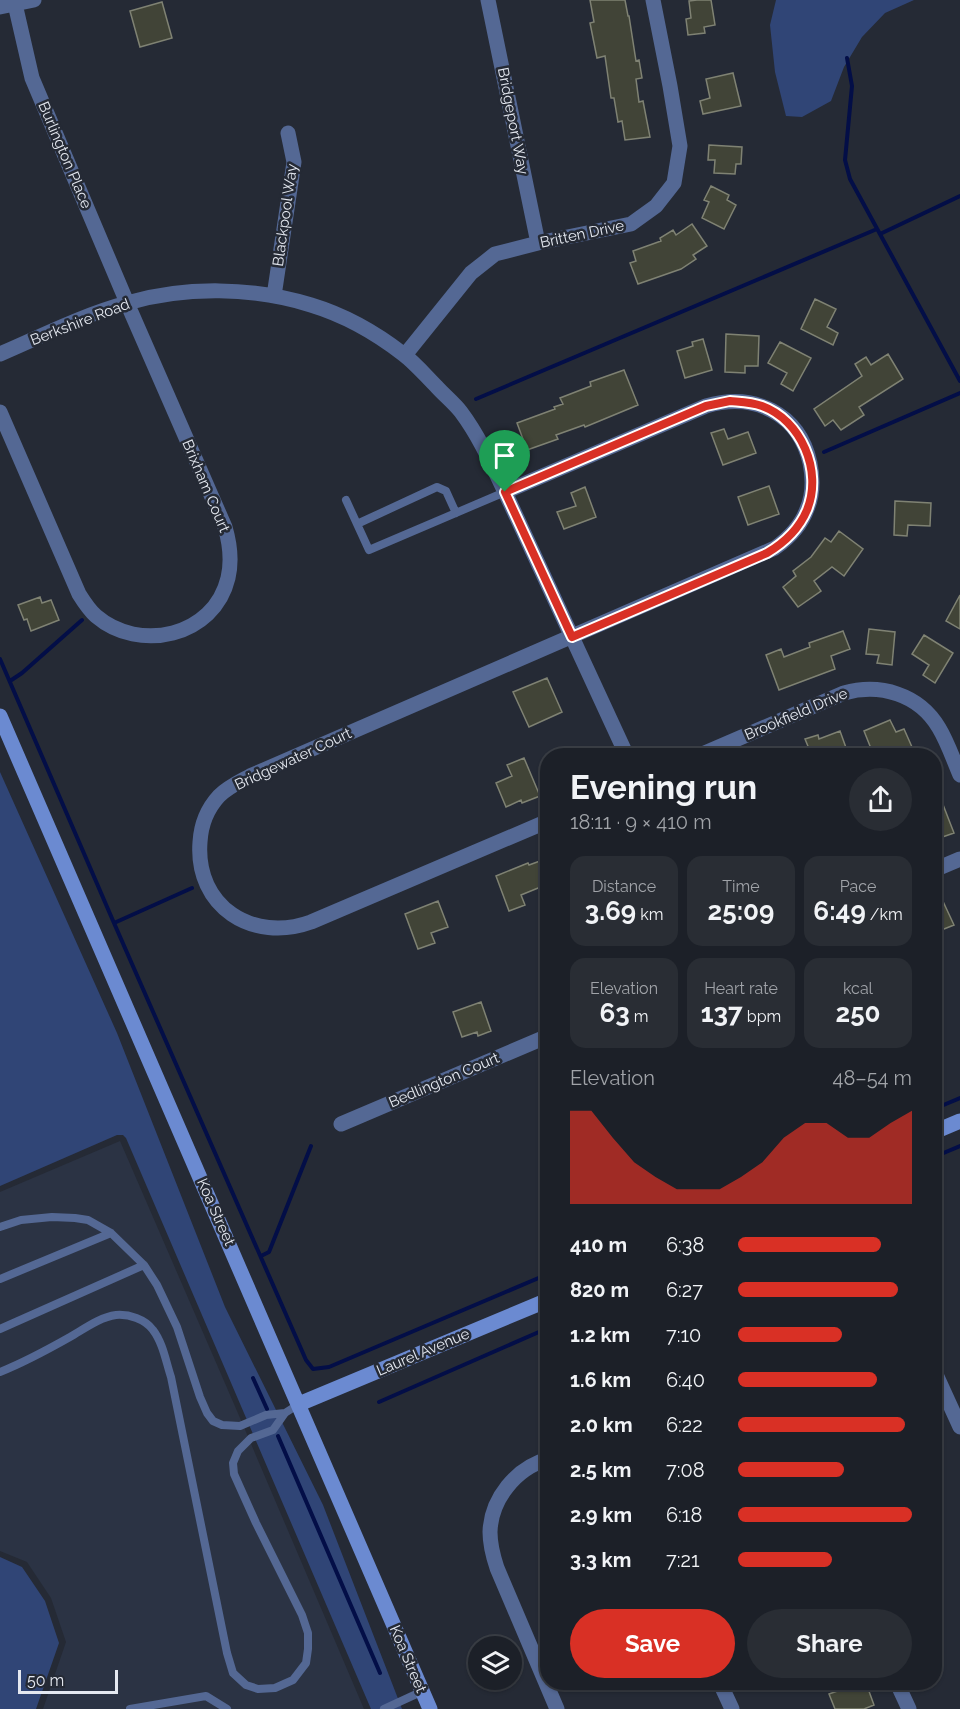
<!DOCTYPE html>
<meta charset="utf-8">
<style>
body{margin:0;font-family:Raleway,sans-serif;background:#292d34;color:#f1f3f6;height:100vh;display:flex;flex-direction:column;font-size:22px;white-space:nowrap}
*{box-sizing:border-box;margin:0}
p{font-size:20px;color:#a0a3a8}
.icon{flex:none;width:33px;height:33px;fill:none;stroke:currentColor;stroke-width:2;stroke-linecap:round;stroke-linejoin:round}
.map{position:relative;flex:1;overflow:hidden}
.side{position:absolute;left:540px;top:748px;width:402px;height:942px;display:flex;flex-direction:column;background:#1c2028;border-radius:24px;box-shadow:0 2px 4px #0004,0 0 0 2px #3a3e45}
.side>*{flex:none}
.buttons{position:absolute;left:468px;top:1636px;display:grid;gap:12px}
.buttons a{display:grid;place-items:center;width:54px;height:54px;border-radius:50%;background:#1c2028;box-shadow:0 2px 4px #0004,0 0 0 2px #3a3e45;font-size:30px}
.scale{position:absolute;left:18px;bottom:15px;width:100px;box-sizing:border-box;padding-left:6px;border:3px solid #e4e8f0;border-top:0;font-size:16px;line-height:21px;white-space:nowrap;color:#e4e8f0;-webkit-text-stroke:4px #252a35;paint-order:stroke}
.pin{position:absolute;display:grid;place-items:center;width:51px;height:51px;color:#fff;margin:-62px -26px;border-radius:50% 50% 50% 0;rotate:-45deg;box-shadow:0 0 6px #0007}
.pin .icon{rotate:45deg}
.round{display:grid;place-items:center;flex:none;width:63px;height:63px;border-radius:32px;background:#292d34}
.head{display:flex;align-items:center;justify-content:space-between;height:102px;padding:0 30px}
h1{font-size:33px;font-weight:700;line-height:45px}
.metrics{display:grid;grid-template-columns:repeat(3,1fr);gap:9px;height:102px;padding:6px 30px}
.metrics div{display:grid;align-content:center;border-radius:15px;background:#292d34;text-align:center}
.metrics b{font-size:26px;font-weight:700}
.metrics small{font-size:16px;font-weight:400}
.metrics p{font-size:16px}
.chart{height:168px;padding:12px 30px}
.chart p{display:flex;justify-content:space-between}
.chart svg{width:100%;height:108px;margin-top:6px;fill:#d93025;opacity:.7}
.cta{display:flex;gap:12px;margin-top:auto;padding:12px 30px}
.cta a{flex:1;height:69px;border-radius:36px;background:#d93025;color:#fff;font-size:24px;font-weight:700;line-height:69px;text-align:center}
.cta a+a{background:#292d34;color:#f1f3f6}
ul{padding:0 30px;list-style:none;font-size:20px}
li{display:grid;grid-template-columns:96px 72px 1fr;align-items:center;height:45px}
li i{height:15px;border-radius:8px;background:#d93025}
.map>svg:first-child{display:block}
</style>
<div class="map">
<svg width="960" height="1709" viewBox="0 0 960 1709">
<rect width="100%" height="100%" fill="#252a35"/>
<!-- built -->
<path fill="#2b3344" d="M120 1141 237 1411 364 1709H43L66 1642 51 1598 27 1562 0 1551V1192Z"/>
<!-- green -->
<path fill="#304576" d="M776 0H914L885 13 862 37 844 67 831 101 802 117 786 116 775 72 770 25Z
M0 772 117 1033 225 1307 323 1505 402 1709H371L126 1138 123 1135H117L0 1186Z
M0 1557 22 1567 45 1601 59 1643 36 1709H0Z"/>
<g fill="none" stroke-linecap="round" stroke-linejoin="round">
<!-- stream -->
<path stroke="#030e47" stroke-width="4" d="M847 58 852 86 845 160 850 179 960 381
M880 234 960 196
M476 399 877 229
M824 452 960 393
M0 659 114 923 306 1360 313 1369 329 1367 548 1274
M10 681 22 673 82 620
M114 923 192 888
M934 1109 960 1098
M934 1157 960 1146
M261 1256 269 1252 311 1146
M253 1378 267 1409
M379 1402 548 1328
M278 1436 380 1673"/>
</g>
<!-- building -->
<path fill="#414437" stroke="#7f8273" stroke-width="1.5" d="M590 0H625L628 16H629L636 61 639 60 642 78 636 79 639 102 643 101 650 137 625 140 622 121 618 122 614 98H611L605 56 597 58 590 23 594 22Z
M697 0H711L715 25 704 27 705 33 688 35 686 19 691 18 689 1Z
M162 2 172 38 140 47 130 11Z
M733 73 741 106 703 114 700 101 710 98 706 79Z
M709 145 742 147 741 164H736L735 174 714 173 715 160H708Z
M711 186 729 195 727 200 736 205 724 229 702 218 709 202 704 200Z
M692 224 707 246 693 255 696 259 681 269 638 284 630 263 636 261 633 251 661 241 660 238 673 230 676 235Z
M815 299 836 309 827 327 838 333 833 345 801 329Z
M726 334 759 336 758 366H745V373L725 372Z
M703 339 712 370 685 378 677 351 693 346 692 342Z
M780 342 811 358 793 391 781 384 787 373 768 363Z
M888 354 903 379 859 407 864 415 841 430 833 420 825 426 814 409 862 376 855 364 866 357 871 365Z
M624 370 638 405 585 427 584 425 556 435 558 439 527 450 517 423 555 409 554 407 563 404 560 398 591 386 590 382Z
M724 429 728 439 748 432 756 453 723 465 711 433Z
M769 486 779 514 748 525 738 497Z
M585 487 596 517 564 529 557 512 576 506 571 493Z
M895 501 931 503 930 526 908 525 907 536 894 535Z
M839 531 863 549 844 576 832 567 814 581 821 591 798 607 783 587 796 576 793 571 811 557 825 538 831 542Z
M960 595V629L946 621Z
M40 597 42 603 51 600 59 620 31 631 27 619 24 620 18 605Z
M869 629 895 632 892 665 877 663 879 655 866 654Z
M843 631 850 649 831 656 835 669 779 690 766 655 781 649 784 657 810 647 809 643Z
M924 635 953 653 935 683 923 675 929 665 912 654Z
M547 678 562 712 529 727 513 692Z
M890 720 896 732 904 729 912 747 892 756H874L864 731Z
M840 731 849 756H812L805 739 818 735 819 739Z
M524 758 540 796 522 803 521 800 506 807 496 783 512 776 507 765Z
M935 784 954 833 934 840V785Z
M548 858V884L521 895 525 905 509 911 496 876 528 863 529 865Z
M934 882 954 925 934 933Z
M438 901 448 927 431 933 435 943 418 949 405 914Z
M481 1002 491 1031 478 1036 477 1032 462 1037 453 1012Z
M860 1683H866L874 1705 864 1709H835L829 1694Z"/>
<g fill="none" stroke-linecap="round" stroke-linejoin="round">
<!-- service -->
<path stroke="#546894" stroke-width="8" d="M346 500 369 550 505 492
M357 524 437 487 446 491 456 513
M0 1227 21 1220 52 1217 75 1218 88 1220 111 1233 144 1265 157 1285 177 1327 200 1397 207 1413 213 1421 222 1425 240 1426 266 1415 285 1413
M0 1279 111 1233
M0 1329 144 1265
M0 1372C25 1362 47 1350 70 1337 84 1329 100 1317 116 1315 129 1314 145 1319 153 1330 163 1343 166 1362 171 1377L227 1653 233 1673 246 1685 258 1689 275 1688 293 1680 306 1663 308 1649V1633L302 1615 256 1523 234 1474 233 1463 238 1451 251 1438 273 1430 285 1413 299 1404
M130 1709 206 1696 227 1709
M384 1709 423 1691"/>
<!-- minor -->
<path stroke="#546894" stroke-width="15" d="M488 0 538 243
M0 7 34 0
M274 296 294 162 288 133
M0 354C42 336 83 315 127 303 186 286 253 287 311 305 344 315 376 333 403 354 415 363 425 375 436 386 444 395 454 403 461 412 479 436 492 465 505 492L627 756
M405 355 471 273 495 254 538 243 631 224 656 206 674 183 680 146 670 86 653 0
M0 412 79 594C84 602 89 610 96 616 139 653 214 637 228 578 232 561 230 544 225 527L131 312 32 78 15 4
M505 492 706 406C754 392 799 413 810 463 813 478 813 495 807 509 801 526 789 538 775 548L250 776C239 782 228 787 219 796 207 809 201 825 200 842 195 907 253 943 311 922L548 821
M698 756 844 693C880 683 919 694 939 728 948 743 953 759 960 775
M934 870 960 859
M341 1124 548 1036
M934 1370 960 1427
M548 1459C516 1468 491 1499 490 1532 490 1544 493 1556 497 1568L557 1709
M720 1683 732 1709
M897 1683 909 1709"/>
<!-- secondary -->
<path stroke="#6b8ad1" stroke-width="15" d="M0 716 430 1709
M934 1132 960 1121
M299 1404 548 1300"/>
</g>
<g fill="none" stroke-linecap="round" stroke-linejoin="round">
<!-- route casing -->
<g stroke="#fff" stroke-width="12">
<path id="route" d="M730 401C741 402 751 402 762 406 801 420 823 471 807 510 799 529 784 543 767 553L572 637 505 492 706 406Z"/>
</g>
<!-- route -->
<use href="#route" stroke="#d93025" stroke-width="8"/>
</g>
<g text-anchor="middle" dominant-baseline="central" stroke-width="5" stroke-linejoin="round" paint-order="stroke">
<!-- street labels -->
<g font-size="15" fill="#e4e8f0" stroke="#252a35">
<text transform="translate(513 121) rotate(79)">Bridgeport Way</text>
<text transform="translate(65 155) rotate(67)">Burlington Place</text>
<text transform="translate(285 215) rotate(-82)">Blackpool Way</text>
<text transform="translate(582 234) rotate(-12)">Britten Drive</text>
<text transform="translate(80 322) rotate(-21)">Berkshire Road</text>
<text transform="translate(206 486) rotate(67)">Brixham Court</text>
<text transform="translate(796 714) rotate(-23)">Brookfield Drive</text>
<text transform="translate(293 759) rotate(-25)">Bridgewater Court</text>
<text transform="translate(444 1080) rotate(-23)">Bedlington Court</text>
<text transform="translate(216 1212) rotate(66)">Koa Street</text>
<text transform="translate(423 1352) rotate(-23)">Laurel Avenue</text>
<text transform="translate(408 1659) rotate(67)">Koa Street</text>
</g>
</g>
</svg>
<div class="buttons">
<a><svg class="icon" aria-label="layers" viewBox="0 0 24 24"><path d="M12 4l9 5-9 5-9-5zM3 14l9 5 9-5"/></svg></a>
</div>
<div class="scale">50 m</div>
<div class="pin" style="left:505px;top:492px;background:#1e9e55"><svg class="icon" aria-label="arrive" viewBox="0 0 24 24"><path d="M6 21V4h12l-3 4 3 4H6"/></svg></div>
<section class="side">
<div class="head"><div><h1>Evening run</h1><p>18:11 · 9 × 410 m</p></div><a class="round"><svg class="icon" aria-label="share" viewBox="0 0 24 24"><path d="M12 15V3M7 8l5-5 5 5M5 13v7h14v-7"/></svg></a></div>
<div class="metrics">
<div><p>Distance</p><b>3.69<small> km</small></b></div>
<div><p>Time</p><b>25:09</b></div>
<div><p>Pace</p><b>6:49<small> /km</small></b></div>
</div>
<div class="metrics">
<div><p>Elevation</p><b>63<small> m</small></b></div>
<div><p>Heart rate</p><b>137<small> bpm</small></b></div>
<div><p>kcal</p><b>250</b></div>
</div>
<div class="chart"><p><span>Elevation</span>48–54 m</p>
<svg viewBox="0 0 160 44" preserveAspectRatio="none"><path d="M0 44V6L10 6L20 17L30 27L40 33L50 38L60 38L70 38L80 33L90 27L100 17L110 11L120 11L130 17L140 17L150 11L160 6V44z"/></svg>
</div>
<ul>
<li><b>410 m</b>6:38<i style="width:82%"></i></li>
<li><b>820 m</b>6:27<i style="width:92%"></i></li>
<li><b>1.2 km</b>7:10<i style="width:60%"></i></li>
<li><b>1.6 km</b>6:40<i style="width:80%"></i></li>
<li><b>2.0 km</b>6:22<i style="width:96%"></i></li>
<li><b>2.5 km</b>7:08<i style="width:61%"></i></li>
<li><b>2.9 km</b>6:18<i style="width:100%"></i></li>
<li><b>3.3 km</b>7:21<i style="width:54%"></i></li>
</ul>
<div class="cta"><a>Save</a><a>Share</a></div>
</section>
</div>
